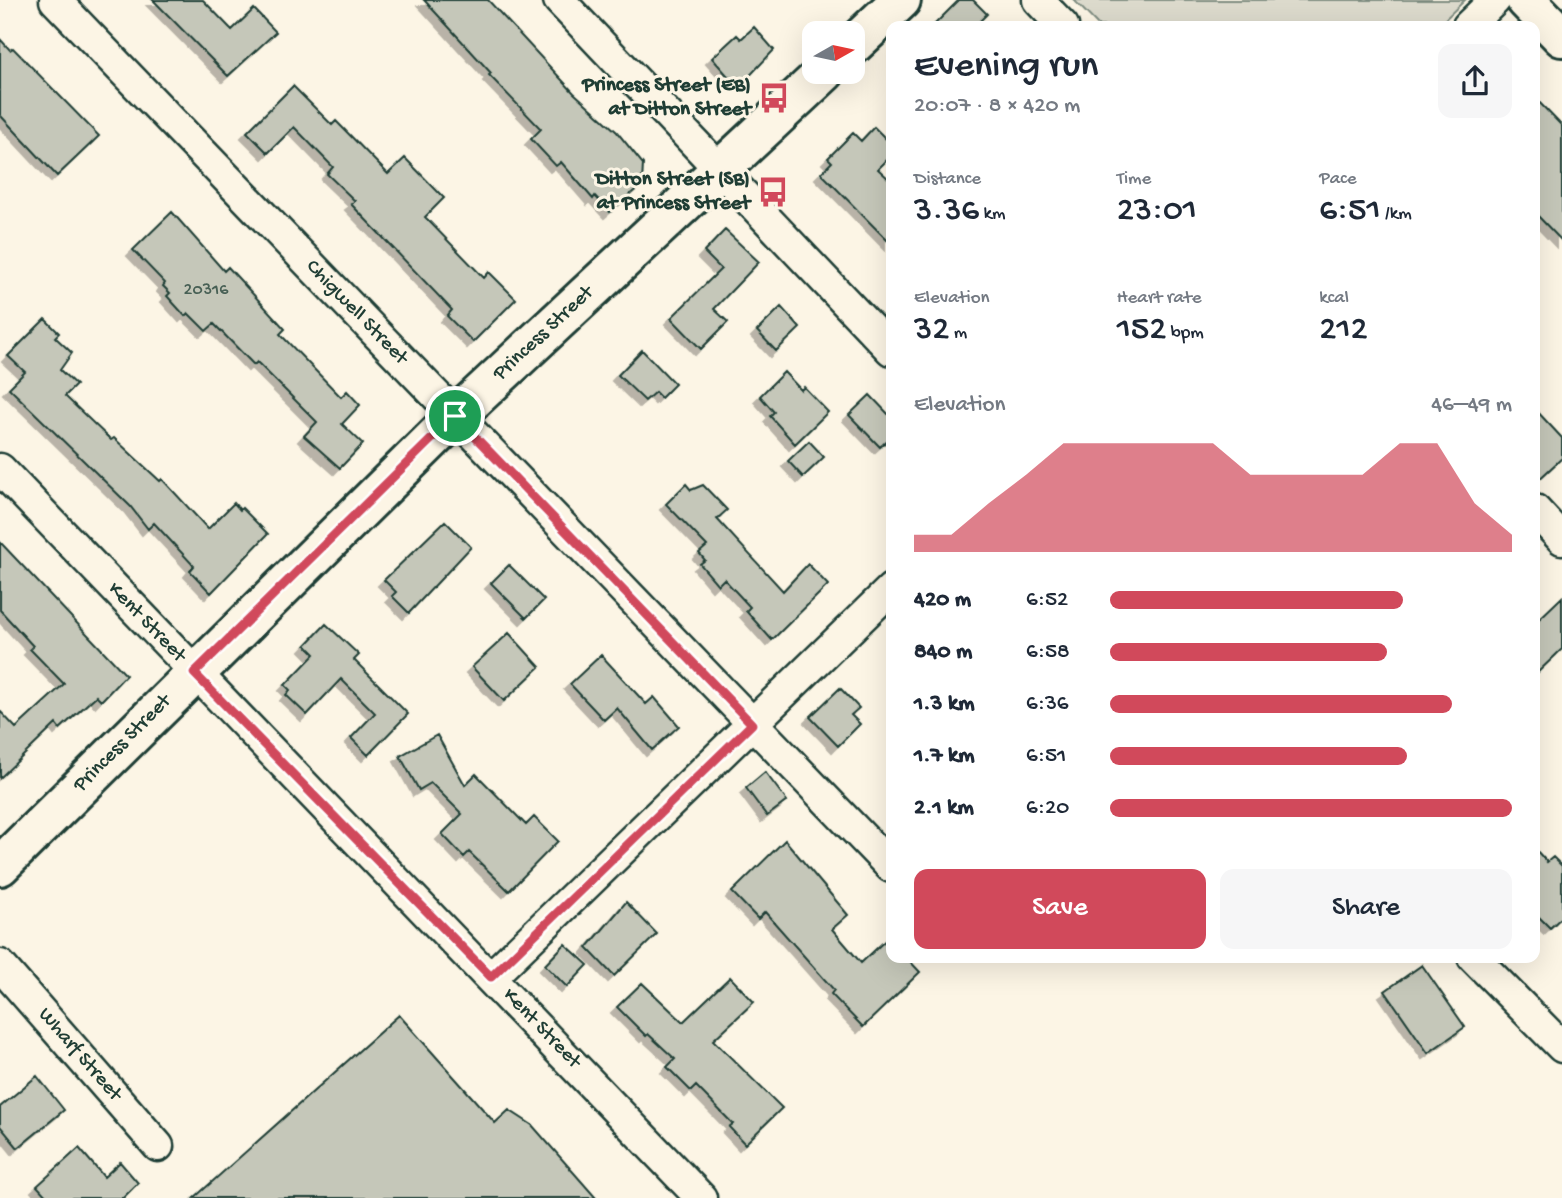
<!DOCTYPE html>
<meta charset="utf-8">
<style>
body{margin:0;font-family:"Gochi Hand",sans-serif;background:#f6f6f7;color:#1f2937;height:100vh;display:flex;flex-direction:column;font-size:26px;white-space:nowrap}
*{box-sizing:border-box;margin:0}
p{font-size:23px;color:#747a83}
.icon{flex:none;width:38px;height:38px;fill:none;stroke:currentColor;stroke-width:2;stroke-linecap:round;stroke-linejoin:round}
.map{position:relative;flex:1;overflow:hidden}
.drawer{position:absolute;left:886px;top:21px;width:654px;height:942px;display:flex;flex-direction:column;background:#fff;border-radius:14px;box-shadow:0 7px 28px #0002}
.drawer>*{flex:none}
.needle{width:46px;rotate:81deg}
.tools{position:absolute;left:802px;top:21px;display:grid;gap:14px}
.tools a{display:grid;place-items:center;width:63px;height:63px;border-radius:14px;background:#fff;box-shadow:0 7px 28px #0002;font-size:35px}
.pin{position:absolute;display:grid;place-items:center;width:60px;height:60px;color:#fff;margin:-30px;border:4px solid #fff;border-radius:50%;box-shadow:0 2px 7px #0007}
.round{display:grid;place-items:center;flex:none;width:74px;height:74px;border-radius:14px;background:#f6f6f7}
.summary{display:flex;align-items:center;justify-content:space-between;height:119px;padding:0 28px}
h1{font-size:38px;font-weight:600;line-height:52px}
.figures{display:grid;grid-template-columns:repeat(3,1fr);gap:10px;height:119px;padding:7px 28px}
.figures div{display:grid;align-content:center}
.figures b{font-size:35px;font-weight:600}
.figures small{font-size:19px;font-weight:400}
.figures p{font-size:19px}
.chart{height:196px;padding:14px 28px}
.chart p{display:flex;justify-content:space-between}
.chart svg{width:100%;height:126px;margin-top:7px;fill:#d1495b;opacity:.7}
.cta{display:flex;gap:14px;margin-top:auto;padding:14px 28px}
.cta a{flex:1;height:80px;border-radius:14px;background:#d1495b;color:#fff;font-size:28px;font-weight:600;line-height:80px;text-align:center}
.cta a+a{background:#f6f6f7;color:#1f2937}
ul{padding:0 28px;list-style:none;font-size:23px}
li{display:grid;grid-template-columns:112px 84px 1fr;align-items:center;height:52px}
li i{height:18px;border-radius:9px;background:#d1495b}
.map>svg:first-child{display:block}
</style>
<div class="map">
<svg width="1562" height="1198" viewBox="0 0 1562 1198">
<defs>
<filter id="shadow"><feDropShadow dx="-6" dy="6" stdDeviation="0" flood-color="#0004"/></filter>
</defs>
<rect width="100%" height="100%" fill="#fcf5e5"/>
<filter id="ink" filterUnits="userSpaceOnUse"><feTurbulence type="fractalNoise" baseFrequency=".0143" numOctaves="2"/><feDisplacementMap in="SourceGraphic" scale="14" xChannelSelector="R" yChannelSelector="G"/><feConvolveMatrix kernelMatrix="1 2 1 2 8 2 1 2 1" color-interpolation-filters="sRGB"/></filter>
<g filter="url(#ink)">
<!-- green -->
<path fill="#dcdacc" stroke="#7e8c80" stroke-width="2" d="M1074 0H1465L1438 26H1099Z"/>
<!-- building -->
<path fill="#c5c7b9" stroke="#1f3d34" stroke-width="2" filter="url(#shadow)" d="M153 0H203L232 30 254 9 276 32 228 76Z
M424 0H488L574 93 617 132 643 164 642 184 610 212 595 196 593 199 561 162 556 166 531 139 541 129 489 75 491 73Z
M959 0H973L987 14 975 26H933Z
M754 27 774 50 741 85 737 80 734 83 712 58 737 35 741 39Z
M0 39 10 50 13 48 99 136 57 176 0 115Z
M293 86 332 125 336 121 388 174 405 158 444 198 425 217 484 278 489 272 516 299 473 342 447 316 452 310 351 204 355 201 327 174 333 167 294 127 268 153 247 132Z
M1535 98 1562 126V241L1535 213Z
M874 127 891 144V156L878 169 891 181V244L821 173 832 162 828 158 853 133 861 141Z
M172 212 224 271 228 267 285 329 280 334 341 397 347 391 360 405 342 424 363 444 340 468 304 436 317 422 257 362 254 365 214 324 206 331 188 313 185 316 167 296 170 293 163 286 165 283 133 250Z
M725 230 759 262 714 309 728 322 701 349 671 318 721 269 704 252Z
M781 307 800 328 776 351 757 331Z
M45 319 59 333 55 337 72 353 60 370 76 385 65 396 111 440 114 438 160 481 162 479 208 529 234 503 240 510 242 508 268 534 211 593 190 571 194 566 154 523 148 529 130 506 9 388 25 372 8 356Z
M642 350 675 384 661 398 655 392 645 401 618 375Z
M784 372 801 390 804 387 828 412 795 444 770 416 774 412 760 396Z
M870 395 891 417V437L880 447 849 415Z
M1535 409 1562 438V458L1535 483Z
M809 441 824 457 803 477 788 461Z
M686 484 691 490 703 485 727 510 717 519 783 591 808 564 828 585 772 640 746 611 750 607 724 579 718 585 700 564 705 560 699 553 707 546 666 504Z
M445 521 471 547 409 613 392 596 396 592 384 580Z
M0 542 126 675 101 701 96 696 60 729 56 724 0 778V711L16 728 64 684 30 649 33 646 0 610Z
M509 565 544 600 526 618 491 583Z
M1562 597V649L1535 675V623Z
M326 624 359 655 354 660 408 714 368 755 351 738 375 713 341 679 307 715 286 695 290 690 285 685 315 654 306 645Z
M509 633 540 667 504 701 472 667Z
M601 655 646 704 654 697 679 726 652 750 617 708 604 720 570 684Z
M840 688 859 708 851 715 860 724 838 746 810 717Z
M437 735 465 785 476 774 526 825 534 817 558 841 509 891 469 852 464 857 442 834 462 814 431 783 419 790 400 756Z
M765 772 787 801 767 816 746 788Z
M785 840 848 915 832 929 861 963 891 935V957H906L920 972 863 1027 831 994 834 990 765 912 758 919 732 892Z
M1535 849 1547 862 1553 857 1562 866V917L1550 928 1535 913Z
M626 902 657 934 614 976 587 948Z
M565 944 588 965 567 987 545 965Z
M1422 965 1465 1027 1428 1053 1385 991Z
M730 977 754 1002 713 1040 782 1108 745 1144 729 1127 733 1124 696 1086 691 1091 667 1067 675 1059 648 1034 646 1036 617 1007 642 983 683 1022Z
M399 1015 495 1123 509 1110 532 1125 596 1198H194Z
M37 1076 64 1110 18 1148 0 1126V1107Z
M79 1148 104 1177 120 1162 138 1183 123 1198H48L37 1186Z"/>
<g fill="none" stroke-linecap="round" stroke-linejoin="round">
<!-- street casing -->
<g stroke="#1f3d34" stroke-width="35">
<path id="street" d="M55 0 891 867
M559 0 891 350
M1038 0 1063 26
M1468 26 1495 0
M0 469 701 1198
M1535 510 1562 539
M1473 957 1562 1047
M0 965 158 1146
M491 977 891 589"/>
</g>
<!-- secondary casing -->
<g stroke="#1f3d34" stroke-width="44">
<path id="secondary" d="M1526 0 1562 37
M852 46 901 0
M0 866 455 417 825 72"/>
</g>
<!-- street -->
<use href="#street" stroke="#fcf5e5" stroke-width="30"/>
<!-- secondary -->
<use href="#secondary" stroke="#fcf5e5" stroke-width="38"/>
</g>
</g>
<g fill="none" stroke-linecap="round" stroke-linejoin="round" filter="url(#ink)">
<!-- route casing -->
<g stroke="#fff" stroke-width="14">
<path id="route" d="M455 416 752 724 491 977 194 673Z"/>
</g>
<!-- route -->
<use href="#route" stroke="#d1495b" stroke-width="9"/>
</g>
<!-- icons -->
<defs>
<g id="bus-bare" transform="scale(2.415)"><path d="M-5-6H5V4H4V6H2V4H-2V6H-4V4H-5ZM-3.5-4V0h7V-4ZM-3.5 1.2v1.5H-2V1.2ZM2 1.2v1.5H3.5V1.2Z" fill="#d1495b" stroke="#fcf5e5" stroke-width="2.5" paint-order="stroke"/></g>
</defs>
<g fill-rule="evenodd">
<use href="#bus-bare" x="774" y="98"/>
<use href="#bus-bare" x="773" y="192"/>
</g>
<g text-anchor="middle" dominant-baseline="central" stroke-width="6" stroke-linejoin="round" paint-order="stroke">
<!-- number labels -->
<g font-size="18" fill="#486055">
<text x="206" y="290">20316</text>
</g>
<!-- poi labels -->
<g font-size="21" font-weight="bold" fill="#1f3d34" stroke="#fcf5e5" text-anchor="end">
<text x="751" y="86">Princess Street (EB)<tspan x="751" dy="24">at Ditton Street</tspan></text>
<text x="750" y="180">Ditton Street (SB)<tspan x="750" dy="24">at Princess Street</tspan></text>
</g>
<!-- street labels -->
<g font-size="21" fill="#1f3d34" stroke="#fcf5e5">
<text transform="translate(356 313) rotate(46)">Chigwell Street</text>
<text transform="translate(544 334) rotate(-43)">Princess Street</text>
<text transform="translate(146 623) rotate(46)">Kent Street</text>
<text transform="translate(123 744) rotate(-45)">Princess Street</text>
<text transform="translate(541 1029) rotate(46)">Kent Street</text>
<text transform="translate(79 1055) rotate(49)">Wharf Street</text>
</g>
</g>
</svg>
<div class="tools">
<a><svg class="needle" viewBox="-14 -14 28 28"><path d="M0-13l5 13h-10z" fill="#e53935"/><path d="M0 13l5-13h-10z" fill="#747a83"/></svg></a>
</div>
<div class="pin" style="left:455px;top:416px;background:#1e9e55"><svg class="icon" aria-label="arrive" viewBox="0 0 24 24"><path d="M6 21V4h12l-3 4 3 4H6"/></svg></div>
<section class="drawer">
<div class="summary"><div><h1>Evening run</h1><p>20:07 · 8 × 420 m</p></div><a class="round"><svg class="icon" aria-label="share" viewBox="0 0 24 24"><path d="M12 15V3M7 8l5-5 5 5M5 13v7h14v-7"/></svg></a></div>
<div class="figures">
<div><p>Distance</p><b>3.36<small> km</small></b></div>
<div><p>Time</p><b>23:01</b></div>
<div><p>Pace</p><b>6:51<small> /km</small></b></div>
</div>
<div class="figures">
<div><p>Elevation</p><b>32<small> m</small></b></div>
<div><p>Heart rate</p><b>152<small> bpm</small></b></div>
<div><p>kcal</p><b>212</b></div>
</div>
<div class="chart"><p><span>Elevation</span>46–49 m</p>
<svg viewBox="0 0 160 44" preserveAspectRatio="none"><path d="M0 44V38L10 38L20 27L30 17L40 6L50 6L60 6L70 6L80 6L90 17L100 17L110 17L120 17L130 6L140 6L150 27L160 38V44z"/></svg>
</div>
<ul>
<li><b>420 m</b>6:52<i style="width:73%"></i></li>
<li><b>840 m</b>6:58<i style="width:69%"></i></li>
<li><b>1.3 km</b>6:36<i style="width:85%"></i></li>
<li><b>1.7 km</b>6:51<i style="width:74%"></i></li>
<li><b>2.1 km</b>6:20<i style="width:100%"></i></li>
</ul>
<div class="cta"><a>Save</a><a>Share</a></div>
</section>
</div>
